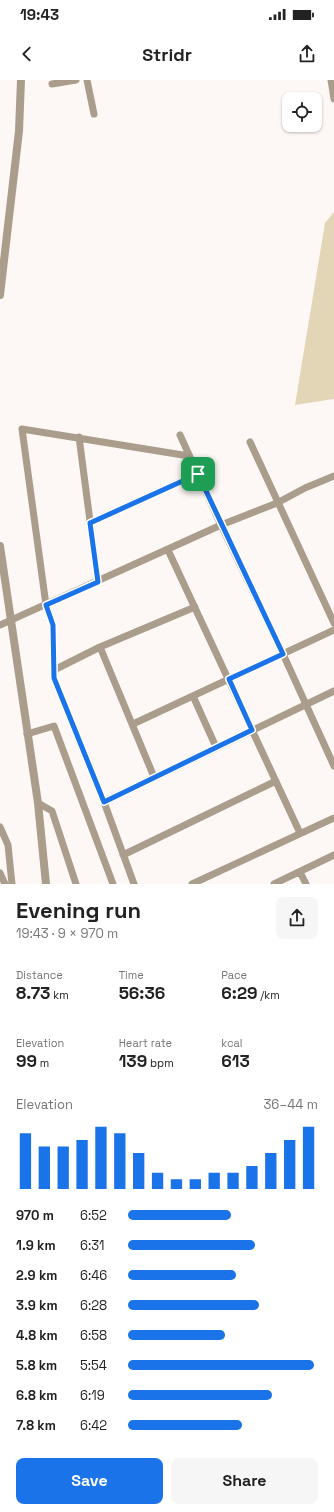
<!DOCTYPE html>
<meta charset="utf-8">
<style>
body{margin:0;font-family:"Space Grotesk",sans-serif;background:#f6f6f6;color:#222;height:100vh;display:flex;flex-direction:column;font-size:15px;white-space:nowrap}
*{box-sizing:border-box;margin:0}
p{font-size:13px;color:#767676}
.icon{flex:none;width:22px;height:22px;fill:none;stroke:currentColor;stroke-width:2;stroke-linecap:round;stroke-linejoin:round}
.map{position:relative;height:804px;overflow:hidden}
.panel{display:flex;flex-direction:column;background:#fff;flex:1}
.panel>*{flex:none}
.tools{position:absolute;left:282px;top:12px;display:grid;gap:8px}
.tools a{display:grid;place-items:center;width:40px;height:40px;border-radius:8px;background:#fff;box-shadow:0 1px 3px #0004;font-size:20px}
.pin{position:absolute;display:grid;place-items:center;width:34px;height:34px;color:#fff;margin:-17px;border-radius:8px;box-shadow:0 2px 6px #0006}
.round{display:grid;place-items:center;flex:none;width:42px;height:42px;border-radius:8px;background:#f6f6f6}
.headline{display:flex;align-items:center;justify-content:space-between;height:68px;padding:0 16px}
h1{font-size:22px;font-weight:700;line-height:30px}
.metrics{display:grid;grid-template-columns:repeat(3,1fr);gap:6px;height:68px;padding:4px 16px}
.metrics div{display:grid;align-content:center}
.metrics b{font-size:17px;font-weight:700}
.metrics small{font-size:11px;font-weight:400}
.metrics p{font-size:11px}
.chart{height:112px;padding:8px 16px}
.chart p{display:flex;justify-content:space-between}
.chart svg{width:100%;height:72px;margin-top:4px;stroke:#1a73e8;stroke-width:6}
.action{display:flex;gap:8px;margin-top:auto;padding:8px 16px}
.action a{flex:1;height:46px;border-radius:8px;background:#1a73e8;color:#fff;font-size:16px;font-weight:700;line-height:46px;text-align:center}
.action a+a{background:#f6f6f6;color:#222}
ul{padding:0 16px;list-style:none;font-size:13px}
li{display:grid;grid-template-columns:64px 48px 1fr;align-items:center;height:30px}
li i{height:10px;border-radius:5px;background:#1a73e8}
.status{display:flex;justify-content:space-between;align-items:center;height:28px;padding:0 20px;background:#fff;direction:ltr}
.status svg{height:11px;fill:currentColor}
header{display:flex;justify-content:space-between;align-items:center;height:52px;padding:0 16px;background:#fff;font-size:18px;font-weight:700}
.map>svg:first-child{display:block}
</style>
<div class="status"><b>19:43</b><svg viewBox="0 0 49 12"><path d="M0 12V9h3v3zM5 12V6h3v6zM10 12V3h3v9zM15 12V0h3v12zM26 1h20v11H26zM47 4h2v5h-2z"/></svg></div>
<header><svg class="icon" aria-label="back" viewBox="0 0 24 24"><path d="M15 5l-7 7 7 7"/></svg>Stridr<svg class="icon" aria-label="share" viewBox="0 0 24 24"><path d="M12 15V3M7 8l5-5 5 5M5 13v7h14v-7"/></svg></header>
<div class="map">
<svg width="334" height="804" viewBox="0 0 334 804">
<rect width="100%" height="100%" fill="#fdf8f5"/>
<!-- green -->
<path fill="#e2d6b7" d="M334 132V319L295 325 325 143Z"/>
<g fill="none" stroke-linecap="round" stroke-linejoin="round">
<!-- minor -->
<path stroke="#ab9d8c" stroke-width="7" d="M87 0 94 34
M331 0 334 19
M52 4 76 0
M180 355 221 445 283 574 334 686
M79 357 98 502
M250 362 334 543
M90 443 197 394
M168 470 300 753
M0 545 221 445 277 423 305 408 334 396
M100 567 154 697
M54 590 100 567 195 527
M193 616 216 667
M133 644 334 550
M27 654 54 646 113 804
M104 722 334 611
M38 723 52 731 76 804
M0 747 8 765 12 804
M123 775 276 701
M300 792 306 804
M0 793 5 804
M134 804 104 722 54 598 53 545 46 525 22 349 189 376
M192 804 334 738
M274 804 334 775"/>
<!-- tertiary -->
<path stroke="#ab9d8c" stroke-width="8" d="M0 215 19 51 21 0
M0 466 38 723 46 804"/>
</g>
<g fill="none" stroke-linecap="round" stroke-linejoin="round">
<!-- route casing -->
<g stroke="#fff" stroke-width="8">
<path id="route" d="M198 394 283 574 229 599 252 650 104 722 54 598 53 545 46 525 98 502 90 443Z"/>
</g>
<!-- route -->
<use href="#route" stroke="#1a73e8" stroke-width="5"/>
</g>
</svg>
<div class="tools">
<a><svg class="icon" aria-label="locate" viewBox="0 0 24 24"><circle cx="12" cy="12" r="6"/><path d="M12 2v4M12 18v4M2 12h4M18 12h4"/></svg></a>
</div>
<div class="pin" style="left:198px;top:394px;background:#1e9e55"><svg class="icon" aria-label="arrive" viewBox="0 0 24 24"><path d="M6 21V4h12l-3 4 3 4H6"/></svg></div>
</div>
<section class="panel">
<div class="headline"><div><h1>Evening run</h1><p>19:43 · 9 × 970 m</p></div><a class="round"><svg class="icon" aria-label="share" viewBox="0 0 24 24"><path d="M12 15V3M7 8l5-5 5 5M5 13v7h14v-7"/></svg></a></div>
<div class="metrics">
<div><p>Distance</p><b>8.73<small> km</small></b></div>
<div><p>Time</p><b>56:36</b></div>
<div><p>Pace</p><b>6:29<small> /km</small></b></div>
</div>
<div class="metrics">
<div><p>Elevation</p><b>99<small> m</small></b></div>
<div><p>Heart rate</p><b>139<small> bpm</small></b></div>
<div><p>kcal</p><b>613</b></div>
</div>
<div class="chart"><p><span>Elevation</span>36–44 m</p>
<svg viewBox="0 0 160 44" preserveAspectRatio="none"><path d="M5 44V10M15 44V18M25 44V18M35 44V14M45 44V6M55 44V10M65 44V22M75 44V34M85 44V38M95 44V38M105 44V34M115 44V34M125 44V30M135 44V22M145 44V14M155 44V6"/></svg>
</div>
<ul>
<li><b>970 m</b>6:52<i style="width:54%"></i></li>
<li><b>1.9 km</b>6:31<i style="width:67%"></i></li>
<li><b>2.9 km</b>6:46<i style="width:57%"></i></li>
<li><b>3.9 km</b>6:28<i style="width:69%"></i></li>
<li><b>4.8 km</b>6:58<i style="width:51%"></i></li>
<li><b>5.8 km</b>5:54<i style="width:98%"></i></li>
<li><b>6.8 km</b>6:19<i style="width:76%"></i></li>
<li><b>7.8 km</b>6:42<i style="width:60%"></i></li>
</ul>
<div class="action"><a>Save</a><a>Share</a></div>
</section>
